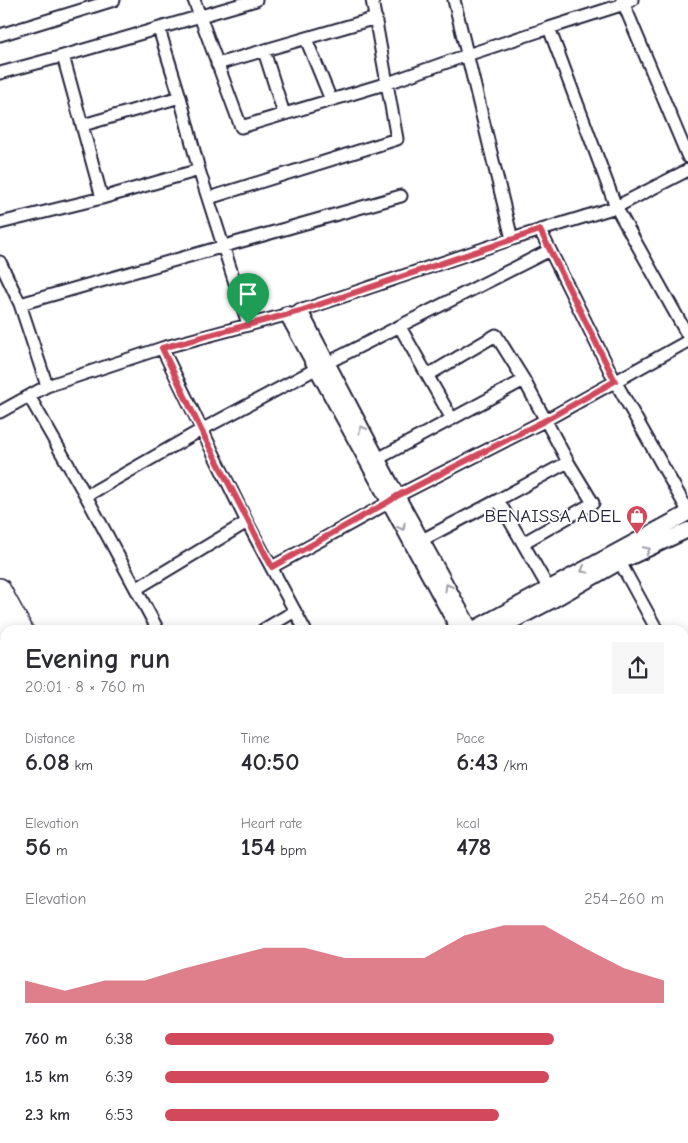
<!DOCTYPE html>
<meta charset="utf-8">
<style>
body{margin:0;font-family:"Comic Neue",sans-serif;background:#f7f7f7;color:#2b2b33;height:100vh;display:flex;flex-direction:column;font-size:19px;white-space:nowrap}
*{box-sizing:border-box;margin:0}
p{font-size:16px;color:#7c7c81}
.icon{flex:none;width:28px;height:28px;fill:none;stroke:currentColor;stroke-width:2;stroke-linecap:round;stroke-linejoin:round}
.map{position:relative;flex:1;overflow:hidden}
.sheet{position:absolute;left:0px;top:625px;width:689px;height:519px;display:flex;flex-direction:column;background:#fff;border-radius:15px 15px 0 0;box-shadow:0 2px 12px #0003}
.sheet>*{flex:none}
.pin{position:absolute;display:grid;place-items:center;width:42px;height:42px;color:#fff;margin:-51px -21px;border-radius:50% 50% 50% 0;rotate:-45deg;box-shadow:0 0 5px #0007}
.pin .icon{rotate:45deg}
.round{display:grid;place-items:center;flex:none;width:52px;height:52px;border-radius:0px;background:#f7f7f7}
.headline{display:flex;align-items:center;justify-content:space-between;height:85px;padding:0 25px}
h1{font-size:28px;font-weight:800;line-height:38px}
.figures{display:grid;grid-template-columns:repeat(3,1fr);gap:8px;height:85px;padding:5px 25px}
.figures div{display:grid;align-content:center}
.figures b{font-size:25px;font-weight:800}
.figures small{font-size:14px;font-weight:400}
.figures p{font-size:14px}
.chart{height:140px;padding:10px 25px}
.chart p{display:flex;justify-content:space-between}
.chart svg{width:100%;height:90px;margin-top:5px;fill:#d1495b;opacity:.7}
ul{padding:0 25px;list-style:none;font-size:16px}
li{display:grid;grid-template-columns:80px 60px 1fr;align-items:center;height:38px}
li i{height:12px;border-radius:6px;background:#d1495b}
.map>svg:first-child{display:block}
</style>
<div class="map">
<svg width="688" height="1143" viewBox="0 0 688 1143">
<rect width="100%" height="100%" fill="#fff"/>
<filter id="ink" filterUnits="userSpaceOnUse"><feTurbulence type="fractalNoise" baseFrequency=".02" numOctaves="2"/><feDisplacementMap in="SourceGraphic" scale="10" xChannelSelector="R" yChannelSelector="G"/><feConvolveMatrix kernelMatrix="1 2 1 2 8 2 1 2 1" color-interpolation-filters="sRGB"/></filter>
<g filter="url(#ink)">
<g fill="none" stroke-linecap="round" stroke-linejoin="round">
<!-- minor casing -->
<g stroke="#22223b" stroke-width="15">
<path id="minor" d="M194 0 241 127 388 83 467 55 549 28
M454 0 512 239
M622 0 688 157
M632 0 624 4 549 28 616 207 688 336
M159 29 180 97 199 170
M0 35 114 0
M306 39 331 100
M264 51 284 114
M63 56 102 198
M217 64 376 18
M0 73 63 56 256 0
M83 125 180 97
M209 198 397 139 372 0
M0 223 102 198 199 170 248 324
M540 230 615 381 688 511
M0 262 20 304 47 386
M20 304 401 196
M400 327 452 419
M162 348 247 522 305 630
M428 375 496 335 524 380 568 462
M29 396 86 496 158 630
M0 412 47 386 162 348 300 311 512 239 616 207 688 170
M372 462 524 380
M86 496 201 430 327 363 550 250
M498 500 568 462 593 503 523 543
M422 540 498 500 553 596
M616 555 657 630
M272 567 388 503 397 496 546 420 688 341
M136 589 247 522
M263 630 295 611
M0 676 5 684
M684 679 688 687
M684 826 688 824
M0 852 5 850
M684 971 688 968
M0 1012 5 1009
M253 1139 255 1143
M329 1139 332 1143
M0 1142 6 1139
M152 1143 160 1139
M363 1143 371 1139"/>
</g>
<!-- tertiary casing -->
<g stroke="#22223b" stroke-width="18">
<path id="tertiary" d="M300 311 397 496 471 630
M287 314 459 630
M472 630 688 513
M496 630 555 599 620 562 688 530
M684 1022 688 1030
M684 1046 688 1054"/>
</g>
<!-- trunk casing -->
<g stroke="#22223b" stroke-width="22">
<path id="trunk" d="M0 588 23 630
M0 618 6 630
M281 1139 283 1143
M296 1139 299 1143"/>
</g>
<!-- minor -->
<use href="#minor" stroke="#fff" stroke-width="11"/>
<!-- tertiary -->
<use href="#tertiary" stroke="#fff" stroke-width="14"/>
<!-- trunk -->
<use href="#trunk" stroke="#fff" stroke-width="19"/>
</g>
<!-- one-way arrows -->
<defs><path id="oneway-chevron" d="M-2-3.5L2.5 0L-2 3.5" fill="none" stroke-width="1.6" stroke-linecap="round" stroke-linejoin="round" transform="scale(1.25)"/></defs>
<g stroke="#9c9ca7">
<use href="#oneway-chevron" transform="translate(362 429) rotate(-118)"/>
<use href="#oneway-chevron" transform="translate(402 527) rotate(61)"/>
<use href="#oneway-chevron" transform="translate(647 550) rotate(-26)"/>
<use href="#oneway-chevron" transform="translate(584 570) rotate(151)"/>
<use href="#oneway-chevron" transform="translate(448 587) rotate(-119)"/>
</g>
</g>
<g fill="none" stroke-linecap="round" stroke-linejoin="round" filter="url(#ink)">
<!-- route casing -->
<g stroke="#fff" stroke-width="10">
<path id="route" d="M540 230 615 381 546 420 397 496 388 502 272 567 201 430 162 348 300 311Z"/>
</g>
<!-- route -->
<use href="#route" stroke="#d1495b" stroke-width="6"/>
</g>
<!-- icons -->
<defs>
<g id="shop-pin" transform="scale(1.125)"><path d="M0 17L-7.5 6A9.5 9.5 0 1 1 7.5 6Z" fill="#d1495b" stroke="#fff"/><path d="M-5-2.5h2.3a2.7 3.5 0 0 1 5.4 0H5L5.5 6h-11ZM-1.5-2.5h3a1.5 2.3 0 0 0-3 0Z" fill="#fff"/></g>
</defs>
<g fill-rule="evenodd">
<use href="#shop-pin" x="637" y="516"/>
</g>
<g text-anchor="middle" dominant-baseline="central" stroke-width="4" stroke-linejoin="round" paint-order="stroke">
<!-- poi labels -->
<g font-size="19" fill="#22223b" stroke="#fff" text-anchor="end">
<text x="621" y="516">BENAISSA ADEL</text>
</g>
</g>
</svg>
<div class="pin" style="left:248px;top:324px;background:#1e9e55"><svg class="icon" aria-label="arrive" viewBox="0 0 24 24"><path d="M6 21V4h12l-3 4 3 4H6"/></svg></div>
<section class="sheet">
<div class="headline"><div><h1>Evening run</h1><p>20:01 · 8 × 760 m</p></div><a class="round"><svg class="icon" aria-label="share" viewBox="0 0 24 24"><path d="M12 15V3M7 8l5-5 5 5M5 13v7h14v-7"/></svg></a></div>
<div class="figures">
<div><p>Distance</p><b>6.08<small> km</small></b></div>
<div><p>Time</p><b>40:50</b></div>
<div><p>Pace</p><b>6:43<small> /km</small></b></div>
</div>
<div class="figures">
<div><p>Elevation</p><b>56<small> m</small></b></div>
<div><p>Heart rate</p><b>154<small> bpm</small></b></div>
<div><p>kcal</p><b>478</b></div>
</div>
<div class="chart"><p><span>Elevation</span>254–260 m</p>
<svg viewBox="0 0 160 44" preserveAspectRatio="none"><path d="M0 44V33L10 38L20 33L30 33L40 27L50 22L60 17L70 17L80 22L90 22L100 22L110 11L120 6L130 6L140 17L150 27L160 33V44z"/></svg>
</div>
<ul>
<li><b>760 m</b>6:38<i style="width:78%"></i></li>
<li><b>1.5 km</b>6:39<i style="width:77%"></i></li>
<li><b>2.3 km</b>6:53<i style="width:67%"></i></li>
</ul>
</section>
</div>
